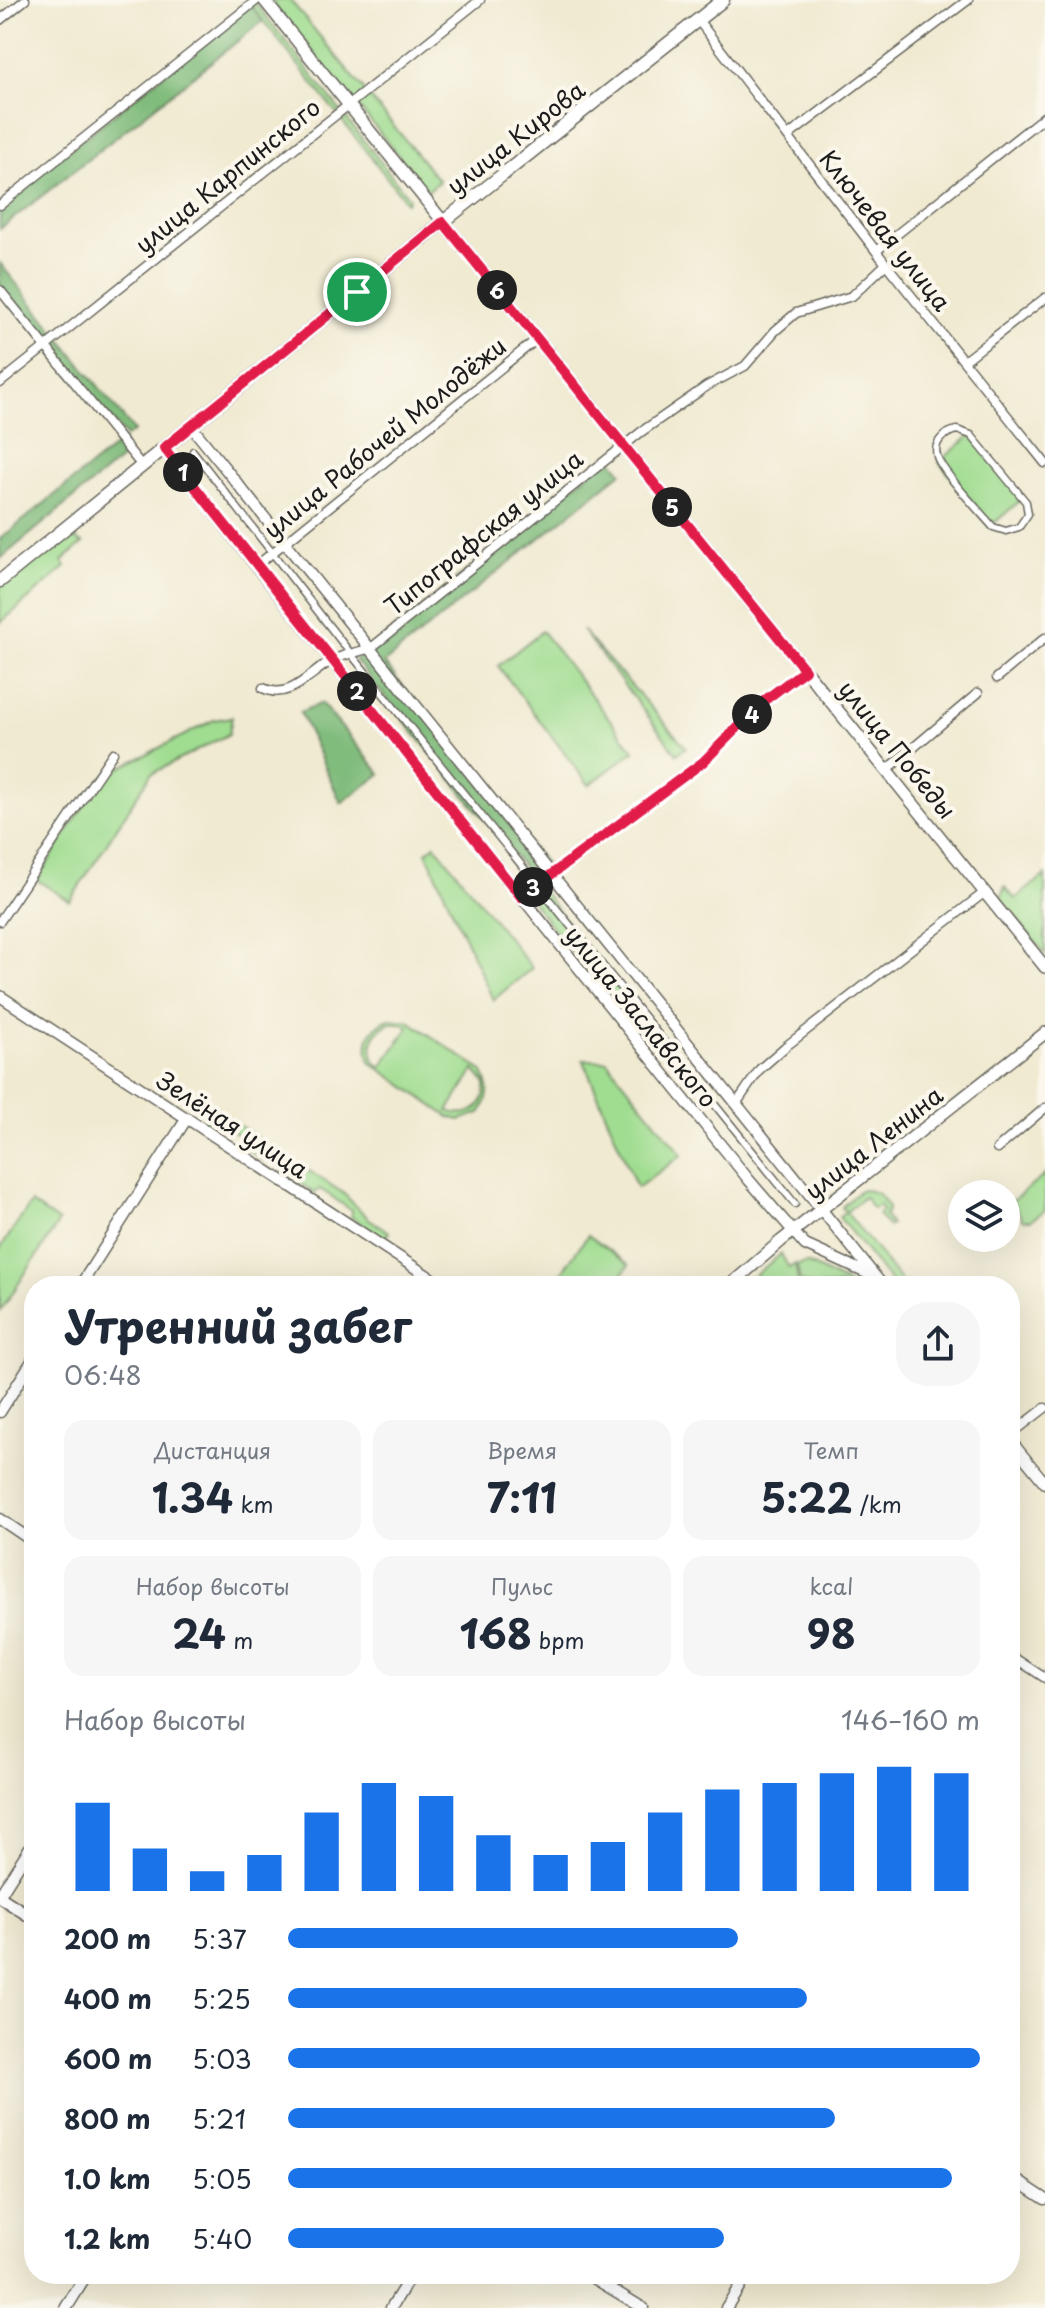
<!DOCTYPE html>
<html lang="ru">
<meta charset="utf-8">
<style>
body{margin:0;font-family:"Playpen Sans",sans-serif;background:#f6f6f7;color:#1f2937;height:100vh;display:flex;flex-direction:column;font-size:30px;white-space:nowrap}
*{box-sizing:border-box;margin:0}
p{font-size:26px;color:#747a83}
.icon{flex:none;width:44px;height:44px;fill:none;stroke:currentColor;stroke-width:2;stroke-linecap:round;stroke-linejoin:round}
.map{position:relative;flex:1;overflow:hidden}
.drawer{position:absolute;left:24px;top:1276px;width:996px;height:1008px;display:flex;flex-direction:column;background:#fff;border-radius:32px;box-shadow:0 8px 32px #0002}
.drawer>*{flex:none}
.buttons{position:absolute;left:948px;top:1180px;display:grid;gap:16px}
.buttons a{display:grid;place-items:center;width:72px;height:72px;border-radius:50%;background:#fff;box-shadow:0 8px 32px #0002;font-size:40px}
.pin{position:absolute;display:grid;place-items:center;width:68px;height:68px;color:#fff;margin:-34px;border:4px solid #fff;border-radius:50%;box-shadow:0 2px 8px #0007}
.km{position:absolute;width:40px;height:40px;margin:-20px;border-radius:50%;background:#222;color:#fff;font-size:22px;line-height:40px;text-align:center}
.round{display:grid;place-items:center;flex:none;width:84px;height:84px;border-radius:32px;background:#f6f6f7}
.summary{display:flex;align-items:center;justify-content:space-between;height:136px;padding:0 40px}
h1{font-size:44px;font-weight:700;line-height:60px}
.stats{display:grid;grid-template-columns:repeat(3,1fr);gap:12px;height:136px;padding:8px 40px}
.stats div{display:grid;align-content:center;border-radius:20px;background:#f6f6f7;text-align:center}
.stats b{font-size:40px;font-weight:700}
.stats small{font-size:22px;font-weight:400}
.stats p{font-size:22px}
.chart{height:224px;padding:16px 40px}
.chart p{display:flex;justify-content:space-between}
.chart svg{width:100%;height:144px;margin-top:8px;stroke:#1a73e8;stroke-width:6}
ul{padding:0 40px;list-style:none;font-size:26px}
li{display:grid;grid-template-columns:128px 96px 1fr;align-items:center;height:60px}
li i{height:20px;border-radius:10px;background:#1a73e8}
.map>svg:first-child{display:block}
</style>
<div class="map">
<svg width="1045" height="2308" viewBox="0 0 1045 2308">
<rect width="100%" height="100%" fill="#fbf7ec"/>
<filter id="ink" filterUnits="userSpaceOnUse"><feTurbulence type="fractalNoise" baseFrequency=".0125" numOctaves="2"/><feDisplacementMap in="SourceGraphic" scale="16" xChannelSelector="R" yChannelSelector="G"/><feConvolveMatrix kernelMatrix="1 2 1 2 8 2 1 2 1" color-interpolation-filters="sRGB"/></filter>
<filter id="wash" filterUnits="userSpaceOnUse"><feTurbulence type="fractalNoise" baseFrequency=".006" numOctaves="4" result="noise"/><feDisplacementMap in="SourceGraphic" scale="32" xChannelSelector="R" yChannelSelector="G"/><feGaussianBlur stdDeviation="1.8" result="paint"/><feColorMatrix in="noise" values="0 0 0 0 0 0 0 0 0 0 0 0 0 0 0 0 0 1.4 0 .05"/><feComposite in="paint" operator="in"/></filter>
<g filter="url(#wash)">
<rect width="100%" height="100%" fill="#f0ead1"/>
<!-- green -->
<path fill="#a0dd91" stroke="#5e7c56" stroke-width="2" fill-rule="evenodd" d="M247 0H253L409 198 407 203Z
M270 0H290L439 181 428 191Z
M971 435 1023 498 992 525 939 462Z
M64 533 83 543 62 561 66 567 0 623V587Z
M582 630 686 747 677 754Z
M542 631 634 751 589 785 498 666Z
M232 717 229 734 151 774 70 901 37 880 102 777 214 720Z
M435 845 532 968 493 1000 426 852Z
M1045 875V954L1000 899 1005 887 1015 899Z
M539 886 627 998 620 1004 612 1002 533 903 531 895Z
M389 1019 409 1021 482 1071C491 1087 490 1098 480 1113L460 1120 449 1117 370 1062C363 1042 370 1028 389 1019ZM390 1023H400L409 1027 381 1067 374 1061C368 1044 374 1031 390 1023ZM474 1070 485 1083C487 1107 470 1119 448 1111Z
M583 1060 607 1061 682 1155 637 1188Z
M211 1107 343 1193 368 1218 389 1232 385 1239 351 1217V1210L320 1189 315 1193 282 1171 279 1161 266 1162 245 1148 247 1141 213 1118 206 1122 203 1120Z
M1045 1175V1210L1031 1220H1023L1012 1201Z
M860 1190C875 1190 882 1194 888 1208L885 1216 891 1225 888 1227 878 1214 882 1210 879 1205 873 1209 864 1197 846 1212 905 1286H894L839 1217 845 1212 842 1207Z
M31 1203 59 1222 0 1312V1249Z
M588 1235 629 1265 614 1286H573L559 1276Z
M781 1254 789 1268 795 1264 798 1282 788 1286H742Z
M807 1263 852 1286H813L800 1281 797 1265Z"/>
<!-- forest -->
<path fill="#80bc7b" stroke="#4e6c4c" stroke-width="2" d="M251 5 263 21 0 229V205Z
M0 263 134 431 126 437 0 288Z
M123 440 122 458 0 559V539Z
M610 457 622 472 384 663 552 872 537 884 355 660Z
M321 703 381 774 341 803 300 712Z"/>
</g>
<g filter="url(#ink)">
<g fill="none" stroke-linecap="round" stroke-linejoin="round">
<!-- pedestrian casing -->
<g stroke="#66645b" stroke-width="9">
<path id="pedestrian" d="M957 430 971 435 1026 502 1028 514 1019 527 1006 531 993 527C982 514 940 470 937 456 933 442 944 433 957 430Z
M193 451 351 654 795 1204"/>
</g>
<!-- minor casing -->
<g stroke="#66645b" stroke-width="11">
<path id="minor" d="M0 20 25 0
M698 20 886 264 1045 463
M788 136 968 0
M0 205 257 0
M876 251 1045 116
M0 290 142 466
M964 361 1045 298
M0 383 480 0
M256 566 537 339
M997 678 1045 638
M263 688C290 702 311 671 333 660 344 654 359 652 371 648L641 432 707 386 745 366 775 331 796 313 852 296 886 264
M887 770 978 693
M521 897 703 762 765 700 805 670
M0 921 113 753
M736 1104 760 1069 785 1047 985 892
M997 1149 1045 1108
M1010 1435 1045 1408
M1010 1655 1045 1678"/>
</g>
<!-- tertiary casing -->
<g stroke="#66645b" stroke-width="13">
<path id="tertiary" d="M191 426 883 1286
M164 448 256 566 749 1180 805 1245 873 1276
M0 996 443 1286
M80 1286 187 1118
M0 1412 34 1358
M1010 1440 1045 1483
M0 1519 34 1542
M0 1895 34 1841
M1010 2176 1045 2199
M587 2274 643 2308
M391 2308 412 2274
M726 2308 747 2274"/>
</g>
<!-- secondary casing -->
<g stroke="#66645b" stroke-width="14">
<path id="secondary" d="M264 0 1045 967
M729 1286 781 1241 1045 1033
M0 1897 34 1919
M66 2308 87 2274"/>
</g>
<!-- primary casing -->
<g stroke="#66645b" stroke-width="15">
<path id="primary" d="M0 581 443 222 723 0"/>
</g>
<!-- pedestrian -->
<use href="#pedestrian" stroke="#fff" stroke-width="6"/>
<!-- minor -->
<use href="#minor" stroke="#fff" stroke-width="8"/>
<!-- tertiary -->
<use href="#tertiary" stroke="#fff" stroke-width="10"/>
<!-- secondary -->
<use href="#secondary" stroke="#fff" stroke-width="11"/>
<!-- primary -->
<use href="#primary" stroke="#fff" stroke-width="12"/>
</g>
</g>
<g fill="none" stroke-linecap="round" stroke-linejoin="round" filter="url(#ink)">
<!-- route casing -->
<g stroke="#fff" stroke-width="16">
<path id="route" d="M443 222 805 670 765 700 703 762 521 897 164 448Z"/>
</g>
<!-- route -->
<use href="#route" stroke="#e11d48" stroke-width="10"/>
</g>
<g text-anchor="middle" dominant-baseline="central" stroke-width="8" stroke-linejoin="round" paint-order="stroke">
<!-- street labels -->
<g font-size="24" fill="#1c1c1c" stroke="#fbf7ec">
<text transform="translate(515 137) rotate(-38)">улица Кирова</text>
<text transform="translate(227 175) rotate(-39)">улица Карпинского</text>
<text transform="translate(886 230) rotate(52)">Ключевая улица</text>
<text transform="translate(384 437) rotate(-39)">улица Рабочей Молодёжи</text>
<text transform="translate(483 532) rotate(-39)">Типографская улица</text>
<text transform="translate(898 749) rotate(51)">улица Победы</text>
<text transform="translate(642 1016) rotate(51)">улица Заславского</text>
<text transform="translate(233 1124) rotate(33)">Зелёная улица</text>
<text transform="translate(873 1142) rotate(-38)">улица Ленина</text>
</g>
</g>
</svg>
<div class="buttons">
<a><svg class="icon" aria-label="layers" viewBox="0 0 24 24"><path d="M12 4l9 5-9 5-9-5zM3 14l9 5 9-5"/></svg></a>
</div>
<div class="pin" style="left:357px;top:292px;background:#1e9e55"><svg class="icon" aria-label="arrive" viewBox="0 0 24 24"><path d="M6 21V4h12l-3 4 3 4H6"/></svg></div>
<b class="km" style="left:183px;top:472px">1</b>
<b class="km" style="left:357px;top:691px">2</b>
<b class="km" style="left:533px;top:887px">3</b>
<b class="km" style="left:752px;top:714px">4</b>
<b class="km" style="left:672px;top:507px">5</b>
<b class="km" style="left:497px;top:290px">6</b>
<section class="drawer">
<div class="summary"><div><h1>Утренний забег</h1><p>06:48</p></div><a class="round"><svg class="icon" aria-label="share" viewBox="0 0 24 24"><path d="M12 15V3M7 8l5-5 5 5M5 13v7h14v-7"/></svg></a></div>
<div class="stats">
<div><p>Дистанция</p><b>1.34<small> km</small></b></div>
<div><p>Время</p><b>7:11</b></div>
<div><p>Темп</p><b>5:22<small> /km</small></b></div>
</div>
<div class="stats">
<div><p>Набор высоты</p><b>24<small> m</small></b></div>
<div><p>Пульс</p><b>168<small> bpm</small></b></div>
<div><p>kcal</p><b>98</b></div>
</div>
<div class="chart"><p><span>Набор высоты</span>146–160 m</p>
<svg viewBox="0 0 160 44" preserveAspectRatio="none"><path d="M5 44V17M15 44V31M25 44V38M35 44V33M45 44V20M55 44V11M65 44V15M75 44V27M85 44V33M95 44V29M105 44V20M115 44V13M125 44V11M135 44V8M145 44V6M155 44V8"/></svg>
</div>
<ul>
<li><b>200 m</b>5:37<i style="width:65%"></i></li>
<li><b>400 m</b>5:25<i style="width:75%"></i></li>
<li><b>600 m</b>5:03<i style="width:100%"></i></li>
<li><b>800 m</b>5:21<i style="width:79%"></i></li>
<li><b>1.0 km</b>5:05<i style="width:96%"></i></li>
<li><b>1.2 km</b>5:40<i style="width:63%"></i></li>
</ul>
</section>
</div>
